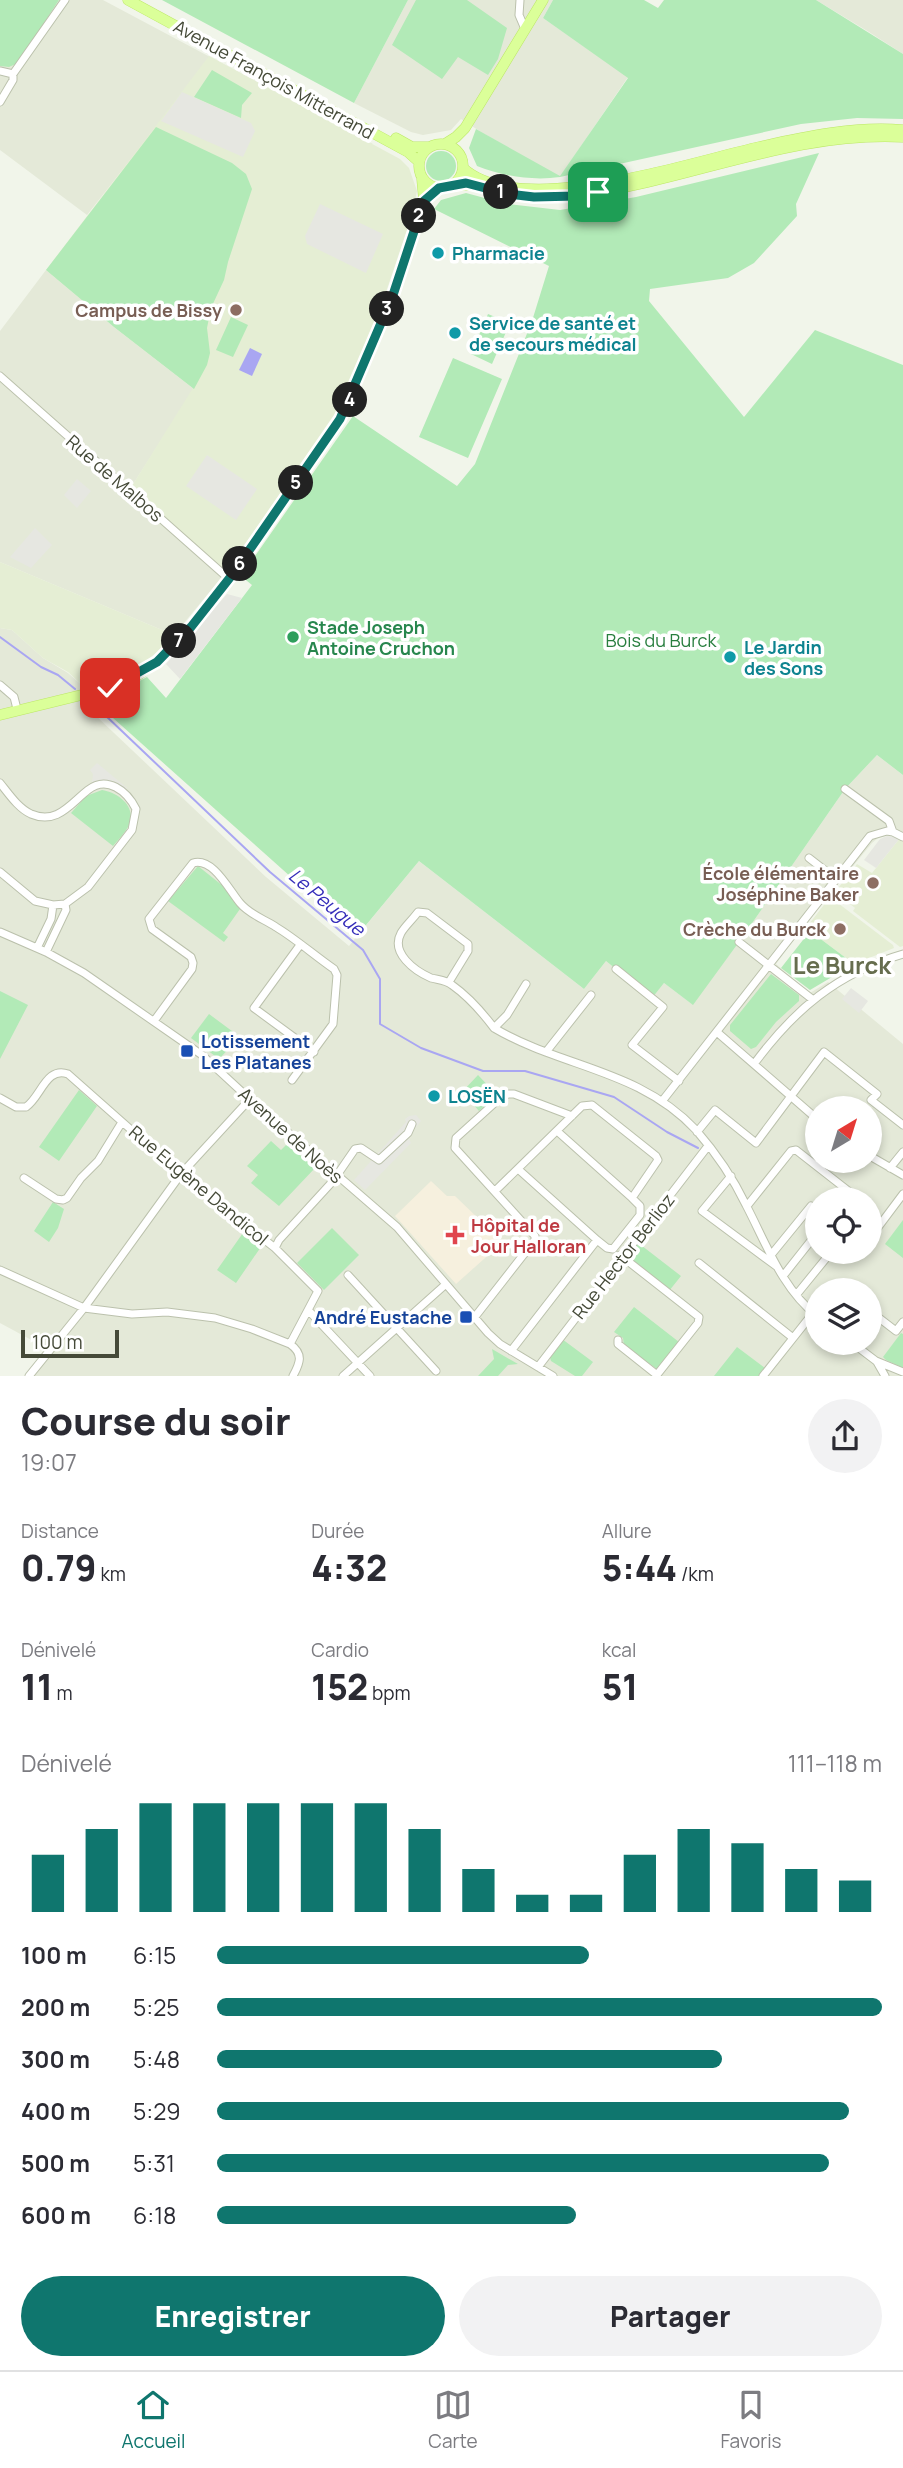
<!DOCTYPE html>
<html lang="fr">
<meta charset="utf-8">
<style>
body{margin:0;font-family:Manrope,sans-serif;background:#f2f2f3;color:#2b2b33;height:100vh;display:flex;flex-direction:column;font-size:26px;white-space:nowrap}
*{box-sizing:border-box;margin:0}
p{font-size:23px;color:#7c7c81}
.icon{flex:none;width:38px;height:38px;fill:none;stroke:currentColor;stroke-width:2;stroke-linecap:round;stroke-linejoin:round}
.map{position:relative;height:1376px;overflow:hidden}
.drawer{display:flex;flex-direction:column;background:#fff;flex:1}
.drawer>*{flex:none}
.needle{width:46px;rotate:38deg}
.tools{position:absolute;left:805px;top:1096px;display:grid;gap:14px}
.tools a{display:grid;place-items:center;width:77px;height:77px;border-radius:50%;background:#fff;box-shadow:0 4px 10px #0003;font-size:35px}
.scale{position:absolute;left:21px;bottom:18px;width:98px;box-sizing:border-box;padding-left:7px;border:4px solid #454a38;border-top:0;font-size:19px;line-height:24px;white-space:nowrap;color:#454a38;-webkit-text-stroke:5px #fff;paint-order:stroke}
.pin{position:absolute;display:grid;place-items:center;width:60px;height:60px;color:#fff;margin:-30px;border-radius:14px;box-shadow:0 4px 10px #0006}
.km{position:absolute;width:35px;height:35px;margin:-18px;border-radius:50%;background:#222;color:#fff;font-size:19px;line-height:35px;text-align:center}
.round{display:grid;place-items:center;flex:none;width:74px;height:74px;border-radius:37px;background:#f2f2f3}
.head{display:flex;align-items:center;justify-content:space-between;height:119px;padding:0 21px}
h1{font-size:38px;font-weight:800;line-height:52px}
.figures{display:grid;grid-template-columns:repeat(3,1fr);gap:10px;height:119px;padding:7px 21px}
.figures div{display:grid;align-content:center}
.figures b{font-size:35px;font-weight:800}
.figures small{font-size:19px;font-weight:400}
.figures p{font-size:19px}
.chart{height:196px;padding:14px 21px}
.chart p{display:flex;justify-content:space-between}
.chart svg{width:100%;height:126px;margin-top:7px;stroke:#0f766e;stroke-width:6}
.cta{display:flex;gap:14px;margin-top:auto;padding:14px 21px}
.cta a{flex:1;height:80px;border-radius:42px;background:#0f766e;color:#fff;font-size:28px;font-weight:800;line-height:80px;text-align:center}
.cta a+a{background:#f2f2f3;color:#2b2b33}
ul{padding:0 21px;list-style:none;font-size:23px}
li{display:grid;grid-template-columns:112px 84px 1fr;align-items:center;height:52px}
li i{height:18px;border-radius:9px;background:#0f766e}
.tab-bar{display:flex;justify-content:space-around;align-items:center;height:98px;border-top:2px solid #e1e1e2;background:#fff;font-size:19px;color:#7c7c81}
.tab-bar a{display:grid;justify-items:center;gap:4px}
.tab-bar .current{color:#0f766e}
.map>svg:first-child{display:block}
</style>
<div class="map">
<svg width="903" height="1376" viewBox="0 0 903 1376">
<rect width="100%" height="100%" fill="#f1f5ea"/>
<!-- residential -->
<path fill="#e4e9d8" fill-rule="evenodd" d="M59 0H103L373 144 156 127 87 215 0 150V30L26 51Z
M408 0H553L543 18 628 77 560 177 481 132 461 119 451 130 423 135 411 132 354 103Z
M816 0H903V54L869 32Z
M46 270 114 327 194 389 130 489 227 571 174 635 0 562V331Z
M0 628 12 630 43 658 68 673 84 687 75 696 266 877 349 946 419 861 584 989 606 961 652 997 664 983 692 1004 739 942 845 789 877 755 903 775V838L892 835 879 837 872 843 804 926 776 964 810 993 828 982 903 1044V1376H29L50 1350 0 1323ZM817 1108H870V1160H817ZM817 1199H870V1251H817ZM817 1290H870V1342H817Z"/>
<!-- education -->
<path fill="#e5eed4" d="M209 56 400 159 409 168 417 191 411 218 386 292 340 406 227 571 130 489 193 388 114 327 46 270Z
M0 562 174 635 156 653 134 670 84 687 68 672 43 658 12 630 0 628Z
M900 838 903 839V946L900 947 853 911 855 908 835 892 857 864 872 873Z
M830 897 893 945 894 948 854 964 806 928Z"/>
<!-- medical -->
<path fill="#f6f0de" d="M431 1181 447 1196H455L503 1242 456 1284 395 1216Z"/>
<!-- green -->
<path fill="#b2eab7" d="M0 0H59L18 63 9 67 0 66Z
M162 0H408L354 103Z
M416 0H467L507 28 498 59 488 75 458 57 442 79 392 45Z
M553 0H644L658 8 664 0H816L903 54V119L857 118 801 124 560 177C532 181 503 176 477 166L469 148 476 129 560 176 628 78 543 18Z
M212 70 252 93 242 105 241 118 194 97Z
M156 127 232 163 246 174 252 189 228 262 224 280 211 308 207 328 210 353 207 365 194 389 114 327 46 270Z
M426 166a15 15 0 1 1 30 0a15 15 0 1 1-30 0Z
M819 153 796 204 797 216 754 263 728 278 650 289 649 301 744 417 815 330 903 365V775L877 755 845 789 739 942 693 1005 664 983 652 998 606 961 584 989 419 861 357 936 94 701 115 694 147 677 166 698 252 585 241 576 353 416 457 486 475 464 532 321 549 266 434 209 441 200 466 193 507 204 560 210 636 197Z
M488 314 510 323 492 364 471 354Z
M231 317 248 325 233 357 216 350Z
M453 358 502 379 468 458 419 437Z
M102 790C119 793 138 807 128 827 124 834 118 840 113 846L71 813 86 796Z
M198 866 223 886 240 909 223 933 228 937 224 942 168 901Z
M810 931 854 964 810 990 781 968Z
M771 974 799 995V1001L776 1022 756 1047 751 1049 730 1031V1025Z
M0 991 28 1005 0 1059Z
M209 1014 240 1037 219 1059 191 1038Z
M478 1075 497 1095 479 1111 462 1092Z
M79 1090 97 1106 59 1161 39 1147Z
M271 1141 281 1150 287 1144 315 1168 279 1206 251 1183 258 1175 247 1166Z
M53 1202 64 1209 58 1228 49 1242 34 1231Z
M903 1220V1258L885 1244Z
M332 1228 359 1255 324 1290 297 1263Z
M245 1230 263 1244 236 1283 217 1270Z
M637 1242 681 1276 669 1291 627 1256Z
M634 1307 679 1342 657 1369 624 1346 623 1338 614 1332Z
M901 1333 903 1334V1368L886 1360 883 1357Z
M562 1339 593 1362 582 1376H575L551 1361 549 1354Z
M737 1347 765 1368 759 1376H714Z
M492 1349 518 1364 508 1365 498 1376H478L494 1359Z"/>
<!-- parking -->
<path fill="#e6e7e1" d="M182 92 251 123 255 131 243 157 161 121Z
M320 204 383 234 366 273 307 244 305 236Z
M207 455 257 489 236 520 186 486Z
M77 479 91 491 77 508 64 495Z
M35 528 52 545 31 568 10 557Z
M227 594 242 598 180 679 166 664Z
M97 763 127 788 126 789 110 781 92 783 93 774 90 770Z
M887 836 900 838 876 868 864 860 880 839Z
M851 988 868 1001 859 1013 842 999Z
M416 1115 421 1121 408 1137 411 1143 365 1190 354 1180 406 1122 405 1119 409 1116Z"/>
<!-- water -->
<path fill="#a9a6f2" d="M250 348 262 354 252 376 239 370Z"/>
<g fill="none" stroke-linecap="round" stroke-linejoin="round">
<!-- stream -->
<path stroke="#a9a6f2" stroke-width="2" d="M0 637 41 667 58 675 75 689
M85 704 105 715 270 872 363 950 380 979V1024L421 1048 483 1071H525L614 1097 667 1132 698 1148"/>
<!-- minor casing -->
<g stroke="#bbc1ac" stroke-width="9">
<path id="minor" d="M520 0 519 15 525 29
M0 71 13 74
M0 102 13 80V74L65 0
M0 376 229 579
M0 685 14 697 17 709
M0 783C9 794 18 808 31 814 57 825 70 804 88 790 107 775 127 791 136 809L132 830 88 887 65 904 53 905 35 901 0 872
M845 789 889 821 893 832 903 837
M809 858 836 879
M0 932 46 952 84 973 202 1055 255 1104 397 1227 488 1333 500 1344 553 1376
M739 942 812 999
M300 945 254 1008 314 1052
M37 948 51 919 53 905
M46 952 66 910 65 904
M616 969 663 1007 632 1045 679 1081
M449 982 468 951V944L427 913 418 912C413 919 405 926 401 933 390 953 415 971 431 978 439 980 446 980 452 985 469 997 482 1012 494 1028L507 1015 526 984
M154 1021 192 969 193 963 191 957 152 929 149 919 193 863C213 857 229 890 240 903 250 915 264 919 276 927 296 939 315 956 334 969L337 975 333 1024 292 1080
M494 1028C562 1068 639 1069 696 1130 716 1153 733 1178 746 1205 766 1243 782 1289 817 1316
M718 1033 817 1119
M546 1052 591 995
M754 1064C794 1010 837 973 903 954
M0 1098 16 1107H26C41 1097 46 1066 68 1074L181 1174 275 1248 318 1291 290 1344C304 1354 300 1363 293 1376
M663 1100 870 836 887 831 893 832
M557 1131 632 1198
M697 1132 715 1110 756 1143 824 1052 877 1094 871 1100 903 1125
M870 1156 903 1175
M890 1168 903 1152
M518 1169 597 1240
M731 1176 702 1211 776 1266
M24 1178 56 1199 63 1200 67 1198 81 1178 98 1161 122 1122
M495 1191 582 1106 592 1105 656 1156 658 1160 632 1198 640 1206V1215L613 1249 607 1248 597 1240 511 1351
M747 1206 791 1151 796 1150 851 1193
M870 1238 903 1194
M275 1248 279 1240 333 1181 355 1149 361 1148 379 1160 408 1133 412 1124
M851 1251 856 1255 860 1251
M620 1255 699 1317 698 1323 656 1376
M771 1255 811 1206 817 1210
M699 1263 793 1338
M0 1270 84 1308 132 1314 167 1312 215 1318 252 1329 290 1344
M348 1275 436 1371
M783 1276 817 1233
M797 1294 832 1251
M309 1311 370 1376
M870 1311 896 1331 903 1322
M474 1318 535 1240V1236L455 1148 456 1138 499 1099 508 1094H514L572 1116
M618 1340V1344L657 1375
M851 1342 876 1361 903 1372
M877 1362 885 1376
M538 1367 708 1146
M29 1376 84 1308 181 1174 250 1099
M343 1376 446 1284
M763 1376 813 1313"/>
</g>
<!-- major casing -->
<g stroke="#bce766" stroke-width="11">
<path id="major" d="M128 0 408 152 418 161
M396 138 412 147H428
M419 166a22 22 0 1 1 44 0a22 22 0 1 1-44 0Z
M445 144 456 137 465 128 543 0
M463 168C520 220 691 162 759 147 806 136 855 126 903 130
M448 187C474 181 486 190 510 194 533 197 557 198 579 195 687 181 792 131 903 137
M0 715 110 688 138 675 157 662 181 638 229 579 346 409 392 295 418 220 424 201 422 179"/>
</g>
<!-- minor -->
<use href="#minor" stroke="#fff" stroke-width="7"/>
<!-- major -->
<use href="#major" stroke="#dbff99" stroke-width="10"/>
</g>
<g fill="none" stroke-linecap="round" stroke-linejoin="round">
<!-- route casing -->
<g stroke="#fff" stroke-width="14">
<path id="route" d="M110 688 157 662 191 627 232 575 340 419 393 295 424 201 439 188 466 183 508 194 534 197 576 196 598 192"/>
</g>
<!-- route -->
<use href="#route" stroke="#0f766e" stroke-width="9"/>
</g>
<!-- markers -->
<g fill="#0f9aa8" stroke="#fff" stroke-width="2.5">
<circle cx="438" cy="253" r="7"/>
<circle cx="455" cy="333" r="7"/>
<circle cx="730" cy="657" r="7"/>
<circle cx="434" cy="1096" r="7"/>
</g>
<g fill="#8d6e63" stroke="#fff" stroke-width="2.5">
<circle cx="236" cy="310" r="7"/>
<circle cx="873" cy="883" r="7"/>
<circle cx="840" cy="929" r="7"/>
</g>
<circle fill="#2e9e5b" stroke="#fff" stroke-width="2.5" cx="293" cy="637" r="7"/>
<g fill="#1a4fb4" stroke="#fff" stroke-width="2.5">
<rect x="180" y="1044" width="14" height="14" rx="3.5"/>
<rect x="459" y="1310" width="14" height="14" rx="3.5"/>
</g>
<path fill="#e0444e" stroke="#fff" stroke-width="2.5" d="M451.5 1224.5h7v7h7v7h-7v7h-7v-7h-7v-7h7z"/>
<g text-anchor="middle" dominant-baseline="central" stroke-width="7" stroke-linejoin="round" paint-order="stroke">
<!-- street labels -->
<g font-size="18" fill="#454a38" stroke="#fff">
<text transform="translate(274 79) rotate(29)">Avenue François Mitterrand</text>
<text transform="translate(115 478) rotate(41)">Rue de Malbos</text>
<text transform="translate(291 1135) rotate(42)">Avenue de Noès</text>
<text transform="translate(199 1185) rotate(40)">Rue Eugène Dandicol</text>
<text transform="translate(623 1256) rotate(-52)">Rue Hector Berlioz</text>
</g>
<!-- culture labels -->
<g font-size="18" font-weight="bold" fill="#0d838f" stroke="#fff" text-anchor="start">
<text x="452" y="253">Pharmacie</text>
<text x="469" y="323">Service de santé et<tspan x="469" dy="21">de secours médical</tspan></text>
<text x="744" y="647">Le Jardin<tspan x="744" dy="21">des Sons</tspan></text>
<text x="448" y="1096">LOSËN</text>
</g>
<!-- education labels -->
<g font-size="18" font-weight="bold" fill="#785e54" stroke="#fff" text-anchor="end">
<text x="222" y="310">Campus de Bissy</text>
<text x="859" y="873">École élémentaire<tspan x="859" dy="21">Joséphine Baker</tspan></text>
<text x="826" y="929">Crèche du Burck</text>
</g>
<!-- leisure labels -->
<g font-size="18" font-weight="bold" fill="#27864d" stroke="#fff" text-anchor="start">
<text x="307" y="627">Stade Joseph<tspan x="307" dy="21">Antoine Cruchon</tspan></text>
</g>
<!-- park labels -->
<g font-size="18" fill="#287e3e" stroke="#fff">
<text x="661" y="640">Bois du Burck</text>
</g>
<!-- transit labels -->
<g font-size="18" font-weight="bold" fill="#164399" stroke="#fff" text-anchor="start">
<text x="201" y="1041">Lotissement<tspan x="201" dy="21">Les Platanes</tspan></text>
<text x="452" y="1317" text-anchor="end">André Eustache</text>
</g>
<!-- health labels -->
<g font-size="18" font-weight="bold" fill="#be3a42" stroke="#fff" text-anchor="start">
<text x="471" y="1225">Hôpital de<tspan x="471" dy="21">Jour Halloran</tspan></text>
</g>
<!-- water labels -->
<g font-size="19" font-style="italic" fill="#352db9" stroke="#fff">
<text transform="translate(327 902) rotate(40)">Le Peugue</text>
</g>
<!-- district labels -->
<g font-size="24" font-weight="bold" fill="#666d4e" stroke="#fff">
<text x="842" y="964">Le Burck</text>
</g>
</g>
</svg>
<div class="tools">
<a><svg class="needle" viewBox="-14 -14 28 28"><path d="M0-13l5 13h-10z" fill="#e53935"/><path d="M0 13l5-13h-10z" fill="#7c7c81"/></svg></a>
<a><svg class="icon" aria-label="locate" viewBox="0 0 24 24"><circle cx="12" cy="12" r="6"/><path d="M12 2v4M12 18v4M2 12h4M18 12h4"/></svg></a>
<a><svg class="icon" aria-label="layers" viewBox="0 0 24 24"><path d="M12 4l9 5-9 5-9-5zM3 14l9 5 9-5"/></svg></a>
</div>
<div class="scale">100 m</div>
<div class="pin" style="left:598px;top:192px;background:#1e9e55"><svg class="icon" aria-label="arrive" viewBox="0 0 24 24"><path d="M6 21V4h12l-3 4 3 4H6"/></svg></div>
<div class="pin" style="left:110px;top:688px;background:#d93025"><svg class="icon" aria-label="check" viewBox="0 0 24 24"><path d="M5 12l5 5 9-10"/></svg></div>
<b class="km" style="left:501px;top:192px">1</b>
<b class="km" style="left:419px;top:216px">2</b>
<b class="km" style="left:387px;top:309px">3</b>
<b class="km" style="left:350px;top:400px">4</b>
<b class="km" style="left:296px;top:483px">5</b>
<b class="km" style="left:240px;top:564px">6</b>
<b class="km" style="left:179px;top:641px">7</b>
</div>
<section class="drawer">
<div class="head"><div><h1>Course du soir</h1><p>19:07</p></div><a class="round"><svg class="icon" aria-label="share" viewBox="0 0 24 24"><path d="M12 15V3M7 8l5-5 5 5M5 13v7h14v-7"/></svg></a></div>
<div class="figures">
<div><p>Distance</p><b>0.79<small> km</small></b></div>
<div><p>Durée</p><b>4:32</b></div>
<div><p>Allure</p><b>5:44<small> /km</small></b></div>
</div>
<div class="figures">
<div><p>Dénivelé</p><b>11<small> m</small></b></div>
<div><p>Cardio</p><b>152<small> bpm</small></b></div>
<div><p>kcal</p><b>51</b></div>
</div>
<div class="chart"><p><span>Dénivelé</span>111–118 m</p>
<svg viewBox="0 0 160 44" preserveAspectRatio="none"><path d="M5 44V24M15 44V15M25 44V6M35 44V6M45 44V6M55 44V6M65 44V6M75 44V15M85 44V29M95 44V38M105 44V38M115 44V24M125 44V15M135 44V20M145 44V29M155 44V33"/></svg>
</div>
<ul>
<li><b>100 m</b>6:15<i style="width:56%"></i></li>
<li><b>200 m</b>5:25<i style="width:100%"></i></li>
<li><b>300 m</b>5:48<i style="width:76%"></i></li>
<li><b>400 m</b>5:29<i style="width:95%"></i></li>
<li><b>500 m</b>5:31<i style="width:92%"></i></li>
<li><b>600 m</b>6:18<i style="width:54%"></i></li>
</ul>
<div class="cta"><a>Enregistrer</a><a>Partager</a></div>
</section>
<nav class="tab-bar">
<a class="current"><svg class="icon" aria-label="home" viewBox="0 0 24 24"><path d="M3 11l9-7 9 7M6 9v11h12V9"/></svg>Accueil</a>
<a><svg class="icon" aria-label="map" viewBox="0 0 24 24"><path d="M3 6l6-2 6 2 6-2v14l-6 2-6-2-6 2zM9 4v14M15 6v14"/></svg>Carte</a>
<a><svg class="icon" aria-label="saved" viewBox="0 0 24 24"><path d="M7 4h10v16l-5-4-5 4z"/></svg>Favoris</a>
</nav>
